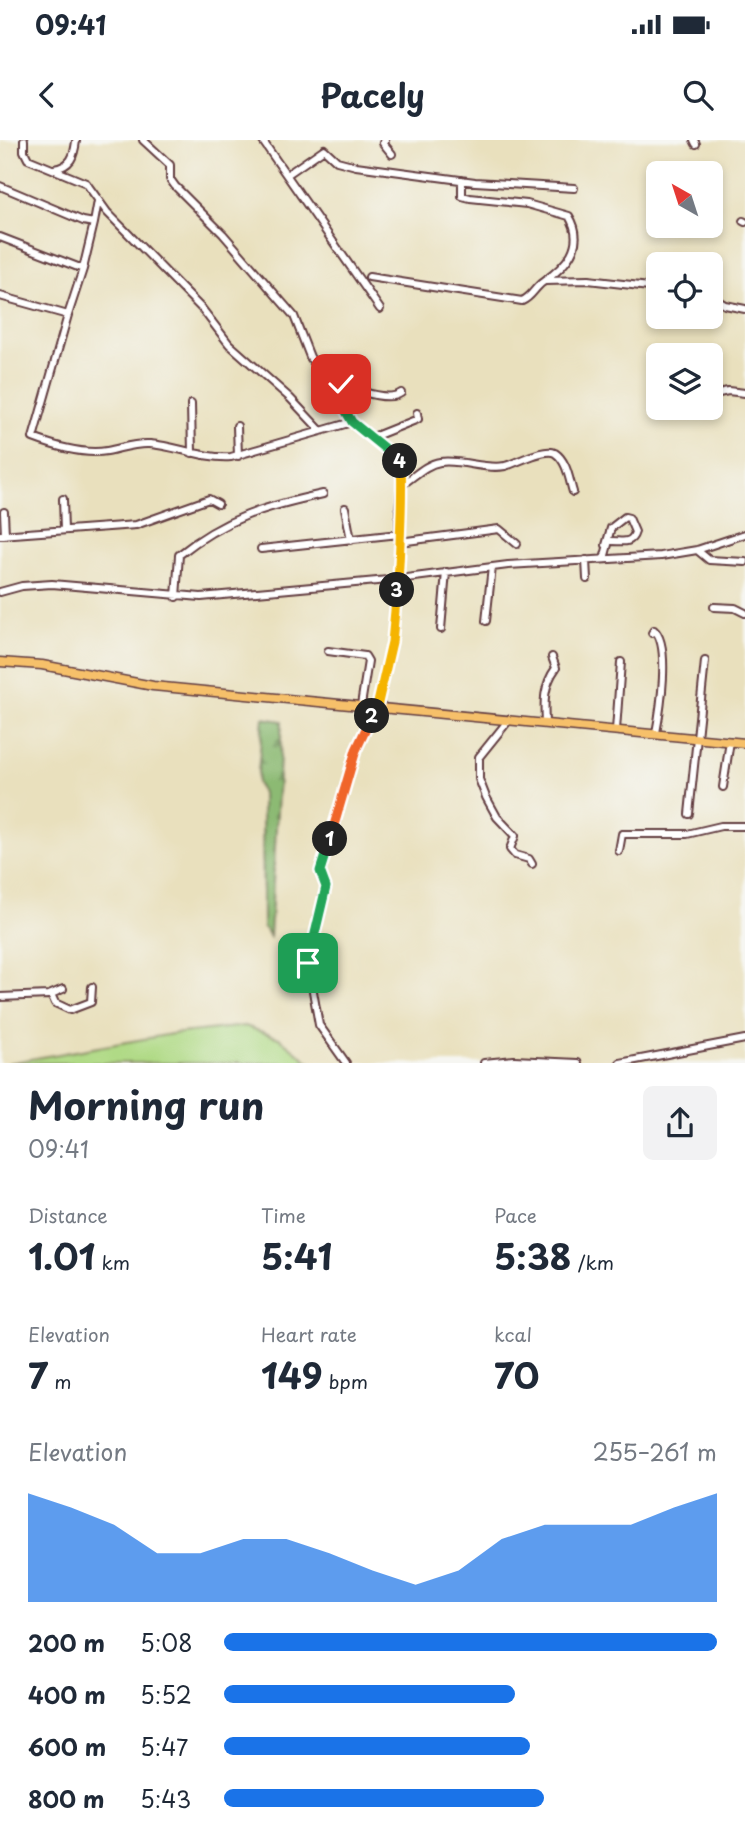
<!DOCTYPE html>
<meta charset="utf-8">
<style>
body{margin:0;font-family:"Playpen Sans",sans-serif;background:#f2f2f3;color:#1f2937;height:100vh;display:flex;flex-direction:column;font-size:26px;white-space:nowrap}
*{box-sizing:border-box;margin:0}
p{font-size:23px;color:#747a83}
.icon{flex:none;width:38px;height:38px;fill:none;stroke:currentColor;stroke-width:2;stroke-linecap:round;stroke-linejoin:round}
.map{position:relative;height:923px;overflow:hidden}
.side{display:flex;flex-direction:column;background:#fff;flex:1}
.side>*{flex:none}
.needle{width:46px;rotate:321deg}
.buttons{position:absolute;left:646px;top:21px;display:grid;gap:14px}
.buttons a{display:grid;place-items:center;width:77px;height:77px;border-radius:10px;background:#fff;box-shadow:0 4px 10px #0003;font-size:35px}
.pin{position:absolute;display:grid;place-items:center;width:60px;height:60px;color:#fff;margin:-30px;border-radius:14px;box-shadow:0 4px 10px #0006}
.km{position:absolute;width:35px;height:35px;margin:-18px;border-radius:50%;background:#222;color:#fff;font-size:19px;line-height:35px;text-align:center}
.round{display:grid;place-items:center;flex:none;width:74px;height:74px;border-radius:10px;background:#f2f2f3}
.overview{display:flex;align-items:center;justify-content:space-between;height:119px;padding:0 28px}
h1{font-size:38px;font-weight:700;line-height:52px}
.figures{display:grid;grid-template-columns:repeat(3,1fr);gap:10px;height:119px;padding:7px 28px}
.figures div{display:grid;align-content:center}
.figures b{font-size:35px;font-weight:700}
.figures small{font-size:19px;font-weight:400}
.figures p{font-size:19px}
.chart{height:196px;padding:14px 28px}
.chart p{display:flex;justify-content:space-between}
.chart svg{width:100%;height:126px;margin-top:7px;fill:#1a73e8;opacity:.7}
ul{padding:0 28px;list-style:none;font-size:23px}
li{display:grid;grid-template-columns:112px 84px 1fr;align-items:center;height:52px}
li i{height:18px;border-radius:9px;background:#1a73e8}
.status{display:flex;justify-content:space-between;align-items:center;height:49px;padding:0 35px;background:#fff;direction:ltr}
.status svg{height:19px;fill:currentColor}
header{display:flex;justify-content:space-between;align-items:center;height:91px;padding:0 28px;background:#fff;font-size:32px;font-weight:700}
.map>svg:first-child{display:block}
</style>
<div class="status"><b>09:41</b><svg viewBox="0 0 49 12"><path d="M0 12V9h3v3zM5 12V6h3v6zM10 12V3h3v9zM15 12V0h3v12zM26 1h20v11H26zM47 4h2v5h-2z"/></svg></div>
<header><svg class="icon" aria-label="back" viewBox="0 0 24 24"><path d="M15 5l-7 7 7 7"/></svg>Pacely<svg class="icon" aria-label="search" viewBox="0 0 24 24"><circle cx="10" cy="10" r="6"/><path d="M15 15l6 6"/></svg></header>
<div class="map">
<svg width="745" height="923" viewBox="0 0 745 923">
<defs>
<pattern id="forest-firs" width="22" height="20" patternUnits="userSpaceOnUse" patternTransform="scale(1.75)"><rect width="22" height="20" fill="#8cba73"/><path d="M5 1l3.5 6h-7zM16 11l3.5 6h-7z" fill="#74975f"/></pattern>
</defs>
<rect width="100%" height="100%" fill="#f6f6f2"/>
<filter id="ink" filterUnits="userSpaceOnUse"><feTurbulence type="fractalNoise" baseFrequency=".0143" numOctaves="2"/><feDisplacementMap in="SourceGraphic" scale="14" xChannelSelector="R" yChannelSelector="G"/><feConvolveMatrix kernelMatrix="1 2 1 2 8 2 1 2 1" color-interpolation-filters="sRGB"/></filter>
<filter id="wash" filterUnits="userSpaceOnUse"><feTurbulence type="fractalNoise" baseFrequency=".00686" numOctaves="4" result="noise"/><feDisplacementMap in="SourceGraphic" scale="28" xChannelSelector="R" yChannelSelector="G"/><feGaussianBlur stdDeviation="1.57" result="paint"/><feColorMatrix in="noise" values="0 0 0 0 0 0 0 0 0 0 0 0 0 0 0 0 0 1.4 0 .05"/><feComposite in="paint" operator="in"/></filter>
<g filter="url(#wash)">
<rect width="100%" height="100%" fill="#e9e0bd"/>
<!-- grass -->
<path fill="#b0da86" stroke="#7d7c58" stroke-width="2" d="M245 886 279 898 311 923H8L172 894Z"/>
<!-- forest -->
<path fill="url(#forest-firs)" stroke="#6b6c4f" stroke-width="2" d="M263 578 282 581 270 797 263 787 262 653 257 643Z"/>
</g>
<g filter="url(#ink)">
<g fill="none" stroke-linecap="round" stroke-linejoin="round">
<!-- minor casing -->
<g stroke="#623c41" stroke-width="10">
<path id="minor" d="M24 0V11L28 19 86 43 107 72 203 170 229 204 290 258 321 291
M143 0 170 25V39L175 46 223 94 294 176 310 217 352 282 394 315 403 328 399 370V439L392 502 377 567 356 610 320 731 326 747 308 823 319 885 346 923
M262 0 380 169
M385 0 383 3 392 14
M694 0 696 4
M54 29C71 26 74 17 76 1
M288 34 324 9 337 21 356 26 475 42 574 48
M0 46 83 81 94 83 83 129
M743 81 745 82
M94 83 98 61
M0 97 83 129 68 175
M369 137 522 161C532 157 535 147 543 142 565 127 587 105 569 76L527 64 470 58 462 56V40
M545 141 588 140 658 148
M0 156 68 175 33 298C54 306 84 315 107 311 123 308 133 303 150 304 177 306 203 319 231 317L352 282
M710 156 725 165 745 169
M326 235C342 245 385 264 401 253
M710 255 728 251 745 253
M191 264 192 313
M237 286 238 316
M373 297 418 279 417 273
M403 344C415 336 426 324 440 322 462 319 484 330 505 326 517 323 545 307 555 313 567 321 569 339 573 352
M63 359 64 390
M345 368 351 400
M4 372 5 395
M0 395 136 385 209 359 218 364
M399 402 499 389 517 404
M261 409 399 394
M697 410 709 420 745 422
M604 419 609 401C620 400 631 406 635 392L629 378 625 377 611 388 606 405
M586 420 587 439
M0 452 22 446 52 444 201 457 399 439 508 425 661 416 697 410 745 394
M176 457 179 415C225 378 267 366 323 354
M714 467 735 468 745 473
M486 481 492 427
M441 489 446 432
M652 493 654 490C671 504 660 572 656 593
M328 511 365 516 368 521 361 565
M508 581 479 617V639L486 657 497 677 515 696 510 709 515 715 529 719 532 724
M545 584C544 562 543 546 556 528L552 517
M616 590 621 522
M723 647 730 601
M689 674 705 521
M619 711 622 694H687L721 686H745
M51 854 55 863 70 870 91 862 92 847
M0 857 49 855 63 849
M484 923 514 920 578 923
M620 923 745 899"/>
</g>
<!-- major casing -->
<g stroke="#623c41" stroke-width="11">
<path id="major" d="M0 522 42 525 153 546 745 603"/>
</g>
<!-- minor -->
<use href="#minor" stroke="#fff" stroke-width="6"/>
<!-- major -->
<use href="#major" stroke="#f6c06b" stroke-width="8"/>
</g>
</g>
<g fill="none" stroke-linecap="round" stroke-linejoin="round" filter="url(#ink)">
<!-- split-1 casing -->
<g stroke="#fff" stroke-width="14">
<path id="split-1" d="M308 823 326 747 320 731 330 699"/>
</g>
<!-- split-2 casing -->
<g stroke="#fff" stroke-width="14">
<path id="split-2" d="M330 699 356 610 372 576"/>
</g>
<!-- split-3 casing -->
<g stroke="#fff" stroke-width="14">
<path id="split-3" d="M372 576 377 567 392 502 397 450"/>
</g>
<!-- split-4 casing -->
<g stroke="#fff" stroke-width="14">
<path id="split-4" d="M397 450C399 436 404 329 400 321"/>
</g>
<!-- split-5 casing -->
<g stroke="#fff" stroke-width="14">
<path id="split-5" d="M341 244 324 234 352 282 400 321"/>
</g>
<!-- split-1 -->
<use href="#split-1" stroke="#22a559" stroke-width="9"/>
<!-- split-2 -->
<use href="#split-2" stroke="#f0652b" stroke-width="9"/>
<!-- split-3 -->
<use href="#split-3" stroke="#f5b400" stroke-width="9"/>
<!-- split-4 -->
<use href="#split-4" stroke="#f5b400" stroke-width="9"/>
<!-- split-5 -->
<use href="#split-5" stroke="#22a559" stroke-width="9"/>
</g>
</svg>
<div class="buttons">
<a><svg class="needle" viewBox="-14 -14 28 28"><path d="M0-13l5 13h-10z" fill="#e53935"/><path d="M0 13l5-13h-10z" fill="#747a83"/></svg></a>
<a><svg class="icon" aria-label="locate" viewBox="0 0 24 24"><circle cx="12" cy="12" r="6"/><path d="M12 2v4M12 18v4M2 12h4M18 12h4"/></svg></a>
<a><svg class="icon" aria-label="layers" viewBox="0 0 24 24"><path d="M12 4l9 5-9 5-9-5zM3 14l9 5 9-5"/></svg></a>
</div>
<div class="pin" style="left:308px;top:823px;background:#1e9e55"><svg class="icon" aria-label="arrive" viewBox="0 0 24 24"><path d="M6 21V4h12l-3 4 3 4H6"/></svg></div>
<div class="pin" style="left:341px;top:244px;background:#d93025"><svg class="icon" aria-label="check" viewBox="0 0 24 24"><path d="M5 12l5 5 9-10"/></svg></div>
<b class="km" style="left:330px;top:699px">1</b>
<b class="km" style="left:372px;top:576px">2</b>
<b class="km" style="left:397px;top:450px">3</b>
<b class="km" style="left:400px;top:321px">4</b>
</div>
<section class="side">
<div class="overview"><div><h1>Morning run</h1><p>09:41</p></div><a class="round"><svg class="icon" aria-label="share" viewBox="0 0 24 24"><path d="M12 15V3M7 8l5-5 5 5M5 13v7h14v-7"/></svg></a></div>
<div class="figures">
<div><p>Distance</p><b>1.01<small> km</small></b></div>
<div><p>Time</p><b>5:41</b></div>
<div><p>Pace</p><b>5:38<small> /km</small></b></div>
</div>
<div class="figures">
<div><p>Elevation</p><b>7<small> m</small></b></div>
<div><p>Heart rate</p><b>149<small> bpm</small></b></div>
<div><p>kcal</p><b>70</b></div>
</div>
<div class="chart"><p><span>Elevation</span>255–261 m</p>
<svg viewBox="0 0 160 44" preserveAspectRatio="none"><path d="M0 44V6L10 11L20 17L30 27L40 27L50 22L60 22L70 27L80 33L90 38L100 33L110 22L120 17L130 17L140 17L150 11L160 6V44z"/></svg>
</div>
<ul>
<li><b>200 m</b>5:08<i style="width:100%"></i></li>
<li><b>400 m</b>5:52<i style="width:59%"></i></li>
<li><b>600 m</b>5:47<i style="width:62%"></i></li>
<li><b>800 m</b>5:43<i style="width:65%"></i></li>
</ul>
</section>
